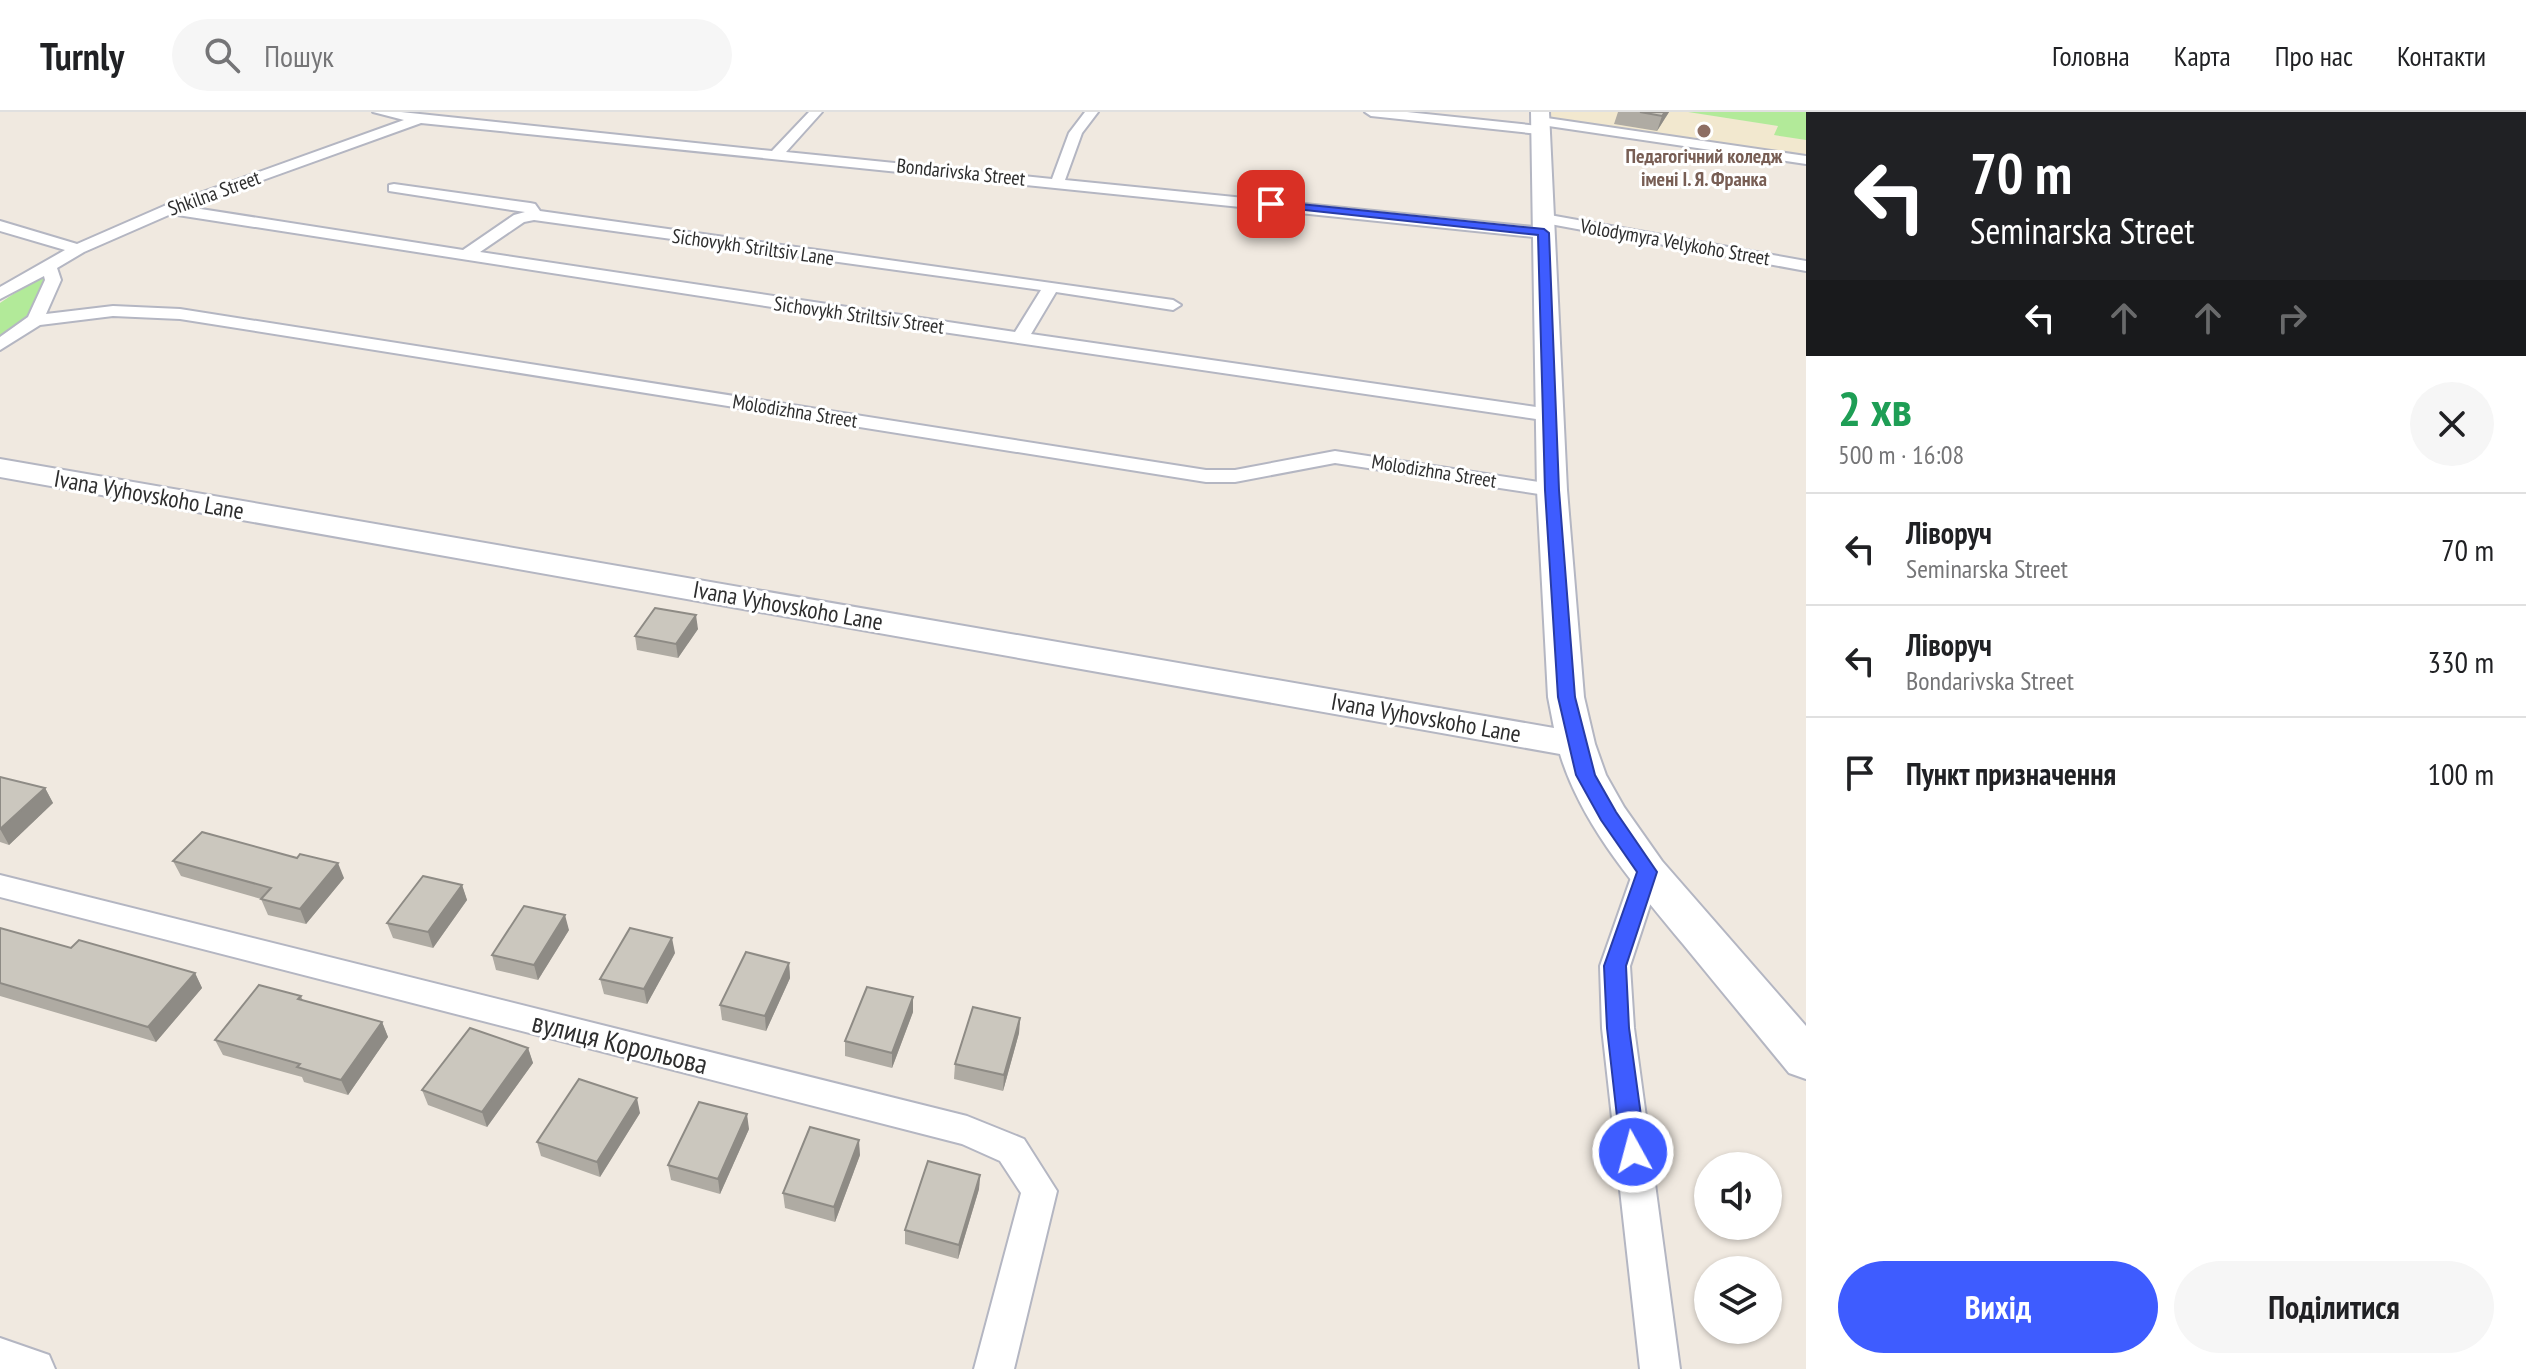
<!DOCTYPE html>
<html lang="uk">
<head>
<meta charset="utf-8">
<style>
  :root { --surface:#fff; --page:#f6f6f6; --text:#202124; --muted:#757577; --line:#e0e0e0; --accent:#3e5cff }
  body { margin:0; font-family:"PT Sans Narrow",sans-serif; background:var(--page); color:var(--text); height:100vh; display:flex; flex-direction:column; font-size:30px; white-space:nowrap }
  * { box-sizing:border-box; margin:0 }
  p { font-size:26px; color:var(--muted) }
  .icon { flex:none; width:44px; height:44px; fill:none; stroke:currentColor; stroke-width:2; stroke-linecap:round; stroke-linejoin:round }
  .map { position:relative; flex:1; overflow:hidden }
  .sheet { display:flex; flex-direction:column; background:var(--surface); width:720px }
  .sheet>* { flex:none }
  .guide { background:#202124; color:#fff; overflow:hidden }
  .tools { position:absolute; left:1694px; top:1040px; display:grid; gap:16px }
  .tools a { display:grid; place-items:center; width:88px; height:88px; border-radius:50%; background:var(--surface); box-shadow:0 2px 6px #0004; font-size:40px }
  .pin { position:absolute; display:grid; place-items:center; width:68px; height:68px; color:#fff; margin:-34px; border-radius:16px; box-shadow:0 4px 12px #0006 }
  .me { position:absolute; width:88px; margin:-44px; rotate:353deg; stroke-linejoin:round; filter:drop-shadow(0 0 6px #0008) }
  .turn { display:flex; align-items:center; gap:28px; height:168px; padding:0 32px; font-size:36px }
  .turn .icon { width:104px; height:104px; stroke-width:2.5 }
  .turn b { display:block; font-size:56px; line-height:68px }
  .lanes { display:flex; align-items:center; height:76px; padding:0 32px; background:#0003; justify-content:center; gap:40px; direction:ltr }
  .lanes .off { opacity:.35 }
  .round { display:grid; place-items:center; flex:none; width:84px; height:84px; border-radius:42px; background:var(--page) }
  .head { display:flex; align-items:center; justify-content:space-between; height:136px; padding:0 32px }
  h1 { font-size:48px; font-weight:700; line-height:60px; color:#1e9e55 }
  .primary-button { display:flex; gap:16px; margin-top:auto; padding:16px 32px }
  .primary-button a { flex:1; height:92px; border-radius:48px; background:var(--accent); color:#fff; font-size:32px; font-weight:700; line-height:92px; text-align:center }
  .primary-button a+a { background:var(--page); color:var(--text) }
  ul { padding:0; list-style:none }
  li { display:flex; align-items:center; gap:24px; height:112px; padding:0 32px; border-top:2px solid var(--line) }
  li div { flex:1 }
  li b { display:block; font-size:30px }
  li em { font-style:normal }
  header { display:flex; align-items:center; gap:48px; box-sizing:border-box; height:112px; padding:0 40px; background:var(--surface); border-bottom:2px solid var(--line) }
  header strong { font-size:38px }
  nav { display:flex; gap:44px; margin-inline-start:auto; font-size:28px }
  .search { width:560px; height:72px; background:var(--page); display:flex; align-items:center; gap:20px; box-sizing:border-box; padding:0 28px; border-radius:44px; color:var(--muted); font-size:30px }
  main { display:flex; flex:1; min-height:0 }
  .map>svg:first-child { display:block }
</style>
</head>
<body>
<header>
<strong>Turnly</strong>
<div class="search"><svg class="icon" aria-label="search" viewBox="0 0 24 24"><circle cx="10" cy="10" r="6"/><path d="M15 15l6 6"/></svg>Пошук</div>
<nav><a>Головна</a><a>Карта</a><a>Про нас</a><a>Контакти</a></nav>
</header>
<main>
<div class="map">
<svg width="1806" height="1257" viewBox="0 0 1806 1257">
  <rect width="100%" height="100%" fill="#f0e9e0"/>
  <polygon fill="#f2e8cf" points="1550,0 1688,0 1778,14 1775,23 1806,28 1806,46 1556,7 1549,4"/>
  <g fill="#b2ea99">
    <polygon points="1688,0 1806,0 1806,28 1774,23 1778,14"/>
    <polygon points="40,164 49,164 33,199 0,225 0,191"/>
  </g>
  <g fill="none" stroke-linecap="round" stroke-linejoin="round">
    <g stroke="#b4b6c2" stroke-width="4">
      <g id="street">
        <path d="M373 0H401L772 39 809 0H822L786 40 1052 67 1069 21 1085 0H1098L1082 21 1065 68 1544 116 1552 121 1544 126 421 11 188 95 463 138 514 103 525 100 389 79V73L394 72 530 91 535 92 540 99 1173 188 1181 193 1173 198 1056 180 1031 222 1550 297 1560 303 1550 309 772 195 171 102 84 140 57 156 61 168 46 202 113 194 180 197 1206 358H1235L1335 339 1552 372 1562 378 1552 384 1335 351 1235 370H1206L180 207 113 204 40 213 0 238V225L28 205 45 168 44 164 0 187V175L65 138 0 119V109L77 132 164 94 404 8ZM534 108 1041 178 1015 220 480 140 524 110Z"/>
        <polygon points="1365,0 1407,0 1539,14 1546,18 1539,22 1371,4"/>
        <polygon points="1540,5 1806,44 1806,52 1535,12 1535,6"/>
        <polygon points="1544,102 1806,149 1806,159 1539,110 1539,104"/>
        <polygon points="1647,750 1657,753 1661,760 1630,854 1634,916 1680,1257 1640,1257 1602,916 1600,854 1633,760 1637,753"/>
        <polygon points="0,763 967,1004 1024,1027 1057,1079 1014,1257 974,1257 1021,1081 1000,1049 962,1032 0,785"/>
        <polygon points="0,1226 49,1243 55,1257 0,1257"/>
      </g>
    </g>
    <g stroke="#b4b6c2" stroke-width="4">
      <path id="secondary" d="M1531 0H1549L1567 378 1584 585 1595 632 1606 663 1624 695 1662 749 1806 914V967L1789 961C1754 918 1718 875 1683 832 1636 775 1582 714 1560 642L0 365V347L1554 616 1548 585 1537 378Z"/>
    </g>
    <use href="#street" fill="#fff" fill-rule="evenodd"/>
    <use href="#secondary" fill="#fff" fill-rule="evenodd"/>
  </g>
  <g fill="#afaba3">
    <polygon points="1618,0 1669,0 1657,19 1614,12"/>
    <polygon points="698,517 678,546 637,538 635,524"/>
    <polygon points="0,665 45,676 53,691 9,733 0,730"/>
    <polygon points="173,749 344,766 306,812 268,803 261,787 181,764"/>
    <polygon points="462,773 467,788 433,836 393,826 387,811"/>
    <polygon points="0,816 71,836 195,861 202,876 156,930 0,884"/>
    <polygon points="569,818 538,868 496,858 492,843"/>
    <polygon points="675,841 647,892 604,882 600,867"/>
    <polygon points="789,851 790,866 766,919 722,908 720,893"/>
    <polygon points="301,884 303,889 382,910 388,925 348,983 304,970 302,965 223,943 215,928"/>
    <polygon points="913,885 913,900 892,956 845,944 845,929"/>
    <polygon points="1020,906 1019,921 1003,979 954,967 955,952"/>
    <polygon points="528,936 533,951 487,1015 428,993 422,978"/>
    <polygon points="640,1001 600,1065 541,1044 537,1030"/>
    <polygon points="749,1017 720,1082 671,1068 668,1053"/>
    <polygon points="860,1043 835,1110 785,1096 783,1081"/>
    <polygon points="980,1063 979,1077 958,1147 905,1132 905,1118"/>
  </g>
  <g fill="#8e8b85">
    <polygon points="1665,0 1669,0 1657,19 1662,4"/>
    <polygon points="696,503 698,517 678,546 676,532"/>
    <polygon points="45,676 53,691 9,733 0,717"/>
    <polygon points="338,751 344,766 306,812 300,797"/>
    <polygon points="462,773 467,788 433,836 428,820"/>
    <polygon points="565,803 569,818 538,868 534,853"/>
    <polygon points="672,826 675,841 647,892 644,877"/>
    <polygon points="789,851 790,866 766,919 765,904"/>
    <polygon points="195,861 202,876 156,930 148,915"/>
    <polygon points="913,885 913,900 892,956 892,941"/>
    <polygon points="1020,906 1019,921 1003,979 1004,963"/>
    <polygon points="382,910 388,925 348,983 341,968"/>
    <polygon points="528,936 533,951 487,1015 482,1000"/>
    <polygon points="637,986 640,1001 600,1065 597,1050"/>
    <polygon points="747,1002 749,1017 720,1082 718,1067"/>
    <polygon points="859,1028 860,1043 835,1110 834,1095"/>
    <polygon points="980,1063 979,1077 958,1147 959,1133"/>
  </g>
  <g fill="#cbc7be" stroke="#8e8b85" stroke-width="2">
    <polygon points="1640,0 1665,0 1662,4"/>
    <polygon points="655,496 696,503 676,532 635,524"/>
    <polygon points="0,665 45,676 0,717"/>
    <polygon points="202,720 297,746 300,742 338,751 300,797 261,787 271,776 173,749"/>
    <polygon points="423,764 462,773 428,820 387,811"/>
    <polygon points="524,794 565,803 534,853 492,843"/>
    <polygon points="0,816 71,836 79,828 195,861 148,915 0,871"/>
    <polygon points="630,816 672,826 644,877 600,867"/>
    <polygon points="746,840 789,851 765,904 720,893"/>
    <polygon points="259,873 301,884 298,887 382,910 341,968 297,955 300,952 215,928"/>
    <polygon points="867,875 913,885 892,941 845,929"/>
    <polygon points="973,895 1020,906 1004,963 955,952"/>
    <polygon points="470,916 528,936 482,1000 422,978"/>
    <polygon points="579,967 637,986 597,1050 537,1030"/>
    <polygon points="699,990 747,1002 718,1067 668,1053"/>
    <polygon points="810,1015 859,1028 834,1095 783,1081"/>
    <polygon points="928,1049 980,1063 959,1133 905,1118"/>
  </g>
  <polygon fill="#3e5cff" stroke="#283ca6" stroke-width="2" points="1271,89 1544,117 1549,121 1559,378 1575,585 1595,663 1616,700 1657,760 1626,854 1629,916 1646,1040 1642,1048 1633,1051 1625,1048 1621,1040 1607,916 1604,854 1637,760 1601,708 1576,663 1558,585 1545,378 1538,123 1267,94 1267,90"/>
  <circle fill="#8d6e63" stroke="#fff" stroke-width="3" cx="1704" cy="19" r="8"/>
  <g text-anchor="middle" stroke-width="6" stroke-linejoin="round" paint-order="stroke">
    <g font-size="20" font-weight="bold" fill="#785e54" stroke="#fff">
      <text x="1704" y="51">Педагогічний коледж<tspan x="1704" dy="23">імені І. Я. Франка</tspan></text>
    </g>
    <g font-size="20" fill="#2e2e2e" stroke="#fff">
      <text transform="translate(961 60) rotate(6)" y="7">Bondarivska Street</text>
      <text transform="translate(214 81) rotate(-20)" y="7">Shkilna Street</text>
      <text transform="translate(1675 130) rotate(10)" y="7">Volodymyra Velykoho Street</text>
      <text transform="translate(753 135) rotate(8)" y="7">Sichovykh Striltsiv Lane</text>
      <text transform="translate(859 203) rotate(8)" y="7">Sichovykh Striltsiv Street</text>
      <text transform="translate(795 299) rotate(9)" y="7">Molodizhna Street</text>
      <text transform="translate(1434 359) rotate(9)" y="7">Molodizhna Street</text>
    </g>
    <g font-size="24" fill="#2e2e2e" stroke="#fff">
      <text transform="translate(149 383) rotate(10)" y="8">Ivana Vyhovskoho Lane</text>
      <text transform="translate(788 494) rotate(10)" y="8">Ivana Vyhovskoho Lane</text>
      <text transform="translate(1426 606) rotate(10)" y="8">Ivana Vyhovskoho Lane</text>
    </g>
    <g font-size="28" fill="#2e2e2e" stroke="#fff">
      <text transform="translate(620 931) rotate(14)" y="10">вулиця Корольова</text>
    </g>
  </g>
</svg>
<div class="tools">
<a><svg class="icon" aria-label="sound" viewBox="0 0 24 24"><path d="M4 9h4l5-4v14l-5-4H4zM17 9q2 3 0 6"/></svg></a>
<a><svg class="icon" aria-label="layers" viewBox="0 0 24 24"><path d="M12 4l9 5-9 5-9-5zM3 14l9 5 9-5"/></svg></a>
</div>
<div class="pin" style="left:1271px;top:92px;background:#d93025"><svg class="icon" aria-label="arrive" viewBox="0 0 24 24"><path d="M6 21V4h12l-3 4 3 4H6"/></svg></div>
<svg class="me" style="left:1633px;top:1040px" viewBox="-20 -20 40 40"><circle r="17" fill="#3e5cff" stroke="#fff" stroke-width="3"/><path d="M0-11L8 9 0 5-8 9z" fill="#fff"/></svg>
</div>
<section class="sheet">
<div class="guide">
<div class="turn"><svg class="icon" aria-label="left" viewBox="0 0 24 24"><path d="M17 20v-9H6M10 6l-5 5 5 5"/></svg><div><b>70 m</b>Seminarska Street</div></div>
<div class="lanes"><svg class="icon" aria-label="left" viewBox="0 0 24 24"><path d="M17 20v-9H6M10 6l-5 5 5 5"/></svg><svg class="icon off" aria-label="ahead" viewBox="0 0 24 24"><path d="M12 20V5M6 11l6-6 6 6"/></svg><svg class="icon off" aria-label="ahead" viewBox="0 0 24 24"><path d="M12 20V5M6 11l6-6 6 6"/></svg><svg class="icon off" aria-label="right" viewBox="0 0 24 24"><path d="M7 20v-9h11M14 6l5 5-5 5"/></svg></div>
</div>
<div class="head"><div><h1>2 хв</h1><p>500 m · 16:08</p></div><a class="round"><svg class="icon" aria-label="close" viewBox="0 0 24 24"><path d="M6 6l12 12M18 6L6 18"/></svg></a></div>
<ul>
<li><svg class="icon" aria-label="left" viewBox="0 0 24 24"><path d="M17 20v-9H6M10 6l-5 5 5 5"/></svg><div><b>Ліворуч</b><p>Seminarska Street</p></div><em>70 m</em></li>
<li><svg class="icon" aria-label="left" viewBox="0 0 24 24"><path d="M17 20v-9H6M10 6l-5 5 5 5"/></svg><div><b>Ліворуч</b><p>Bondarivska Street</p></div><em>330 m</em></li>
<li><svg class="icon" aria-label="arrive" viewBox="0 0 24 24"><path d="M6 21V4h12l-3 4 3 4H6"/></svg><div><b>Пункт призначення</b></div><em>100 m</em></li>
</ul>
<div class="primary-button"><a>Вихід</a><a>Поділитися</a></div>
</section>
</main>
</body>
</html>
